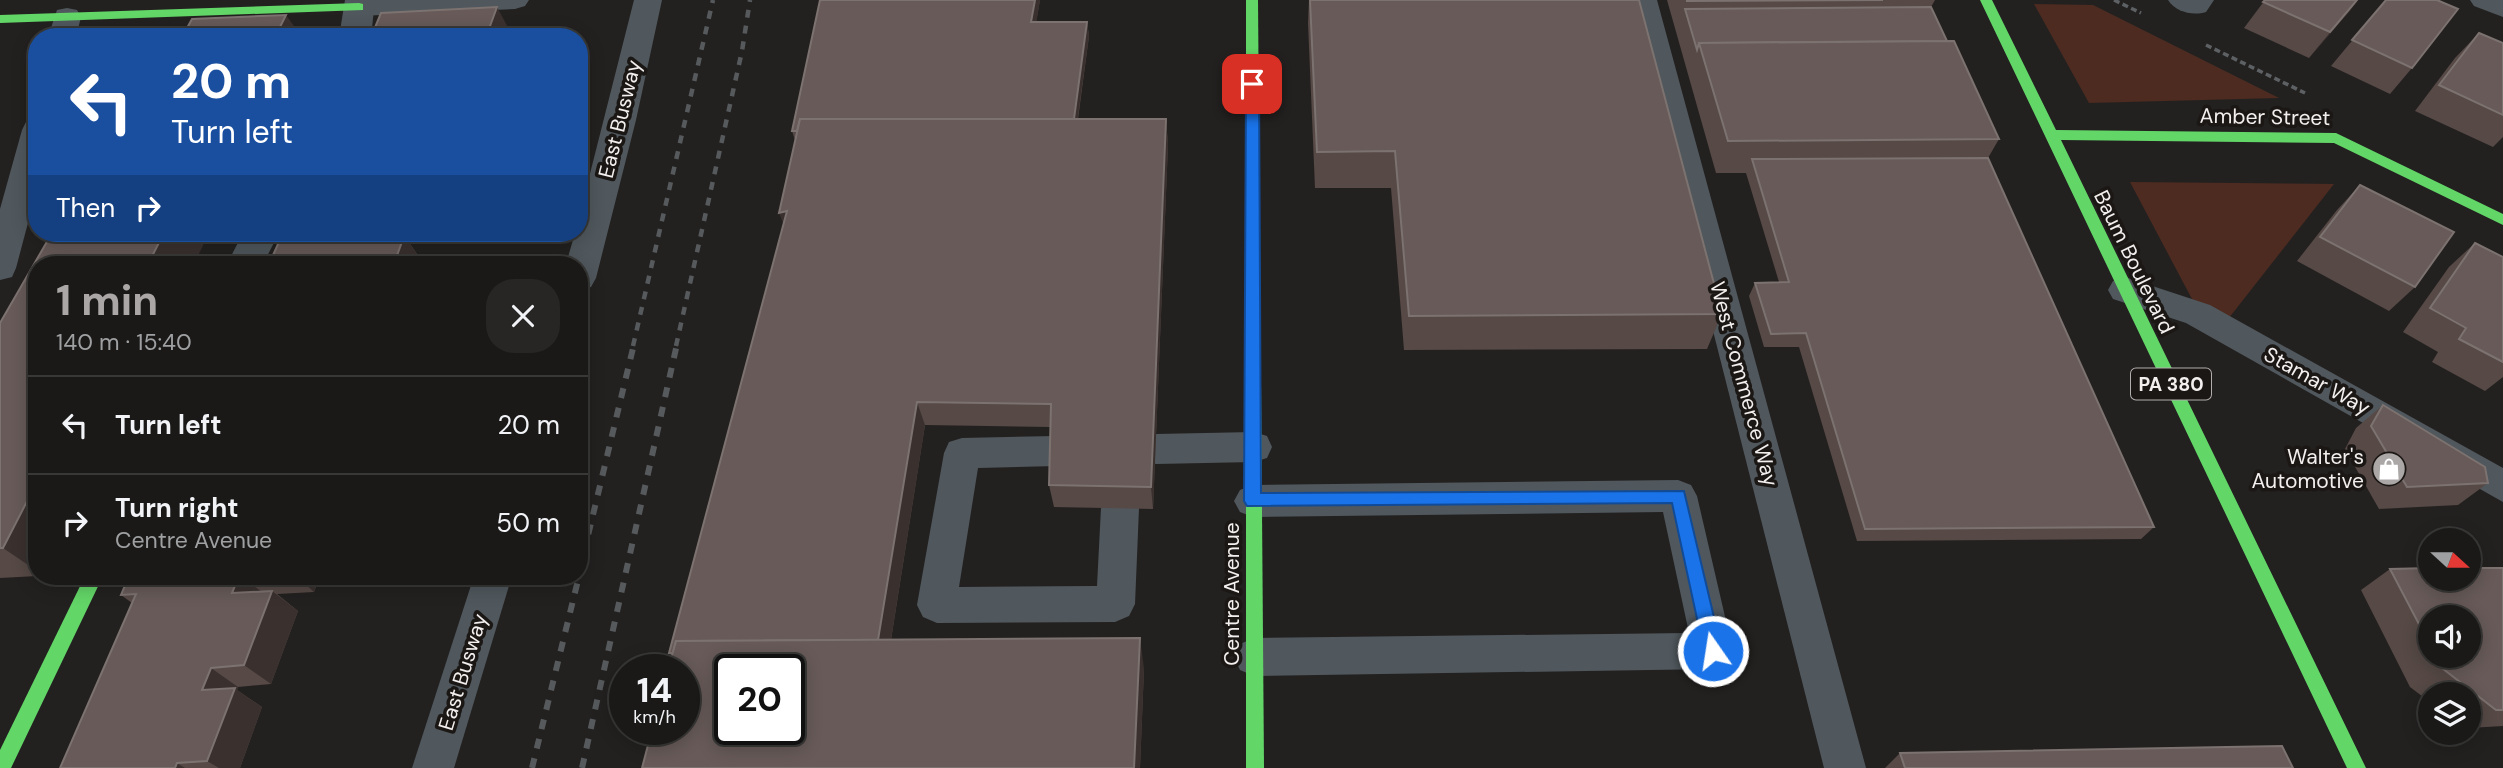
<!DOCTYPE html>
<html lang="en">
<head>
<meta charset="utf-8">
<style>
  :root { --surface:#1a1918; --page:#272625; --text:#f1f3f6; --muted:#9fa0a2; --line:#383837; --accent:#aaa7a6 }
  body { margin:0; font-family:"DM Sans",sans-serif; background:var(--page); color:var(--text); height:100vh; display:flex; flex-direction:column; font-size:26px; white-space:nowrap }
  * { box-sizing:border-box; margin:0 }
  p { font-size:23px; color:var(--muted) }
  .icon { flex:none; width:38px; height:38px; fill:none; stroke:currentColor; stroke-width:2; stroke-linecap:round; stroke-linejoin:round }
  .map { position:relative; flex:1; overflow:hidden }
  .panel { position:absolute; left:28px; top:256px; width:560px; height:329px; display:flex; flex-direction:column; background:var(--surface); border-radius:28px; box-shadow:0 4px 18px #0003,0 0 0 2px var(--line) }
  .panel>* { flex:none }
  .banner { position:absolute; left:28px; top:28px; width:560px; height:214px; border-radius:28px; box-shadow:0 4px 18px #0003,0 0 0 2px var(--line); background:#1a4fa0; color:#fff; overflow:hidden }
  .needle { width:46px; rotate:111deg }
  .tools { position:absolute; left:2418px; top:528px; display:grid; gap:14px }
  .tools a { display:grid; place-items:center; width:63px; height:63px; border-radius:50%; background:var(--surface); box-shadow:0 4px 18px #0003,0 0 0 2px var(--line); font-size:35px }
  .speed { position:absolute; left:609px; top:654px; display:flex; gap:14px; font-size:35px; font-weight:700; text-align:center }
  .speed>* { display:grid; place-content:center; width:91px; height:91px; border-radius:50%; background:var(--surface); box-shadow:0 4px 18px #0003,0 0 0 2px var(--line); line-height:1 }
  .speed small { font-size:18px; font-weight:400 }
  .speed .limit { border:4px solid #111; border-radius:10px; background:#fff; color:#111 }
  .pin { position:absolute; display:grid; place-items:center; width:60px; height:60px; color:#fff; margin:-30px; border-radius:14px; box-shadow:0 4px 10px #0006 }
  .me { position:absolute; width:77px; margin:-38px; rotate:347deg; stroke-linejoin:round; filter:drop-shadow(0 0 5px #0008) }
  .turn { display:flex; align-items:center; gap:24px; height:147px; padding:0 28px; font-size:32px }
  .turn .icon { width:91px; height:91px; stroke-width:2.5 }
  .turn b { display:block; font-size:49px; line-height:60px }
  .then { display:flex; align-items:center; height:66px; padding:0 28px; background:#0003; gap:14px; font-size:26px }
  .round { display:grid; place-items:center; flex:none; width:74px; height:74px; border-radius:28px; background:var(--page) }
  .headline { display:flex; align-items:center; justify-content:space-between; height:119px; padding:0 28px }
  h1 { font-size:42px; font-weight:700; line-height:52px; color:var(--accent) }
  ul { padding:0; list-style:none }
  li { display:flex; align-items:center; gap:21px; height:98px; padding:0 28px; border-top:2px solid var(--line) }
  li div { flex:1 }
  li b { display:block; font-size:26px }
  li em { font-style:normal }
  .map>svg:first-child { display:block }
</style>
</head>
<body>
<div class="map">
<svg width="2503" height="768" viewBox="0 0 2503 768">
  <rect width="100%" height="100%" fill="#232120"/>
  <g fill="#4d2b20">
    <polygon points="2034,4 2093,5 2279,98 2089,103"/>
    <polygon points="2130,182 2334,184 2225,323 2192,299"/>
  </g>
  <g fill="none" stroke-linecap="round" stroke-linejoin="round">
    <g stroke="#5d6164" stroke-width="3.5" stroke-dasharray="6 3.5" stroke-linecap="butt">
      <polyline points="2114,0 2141,13"/>
      <polyline points="2206,45 2305,93"/>
    </g>
    <g fill="#50585d" fill-rule="evenodd">
      <polygon points="351,0 529,0 525,6 515,9 359,16 349,13 345,7"/>
      <polygon points="634,0 662,0 636,120 596,278 591,287 579,291 579,264 566,264 575,233 579,233 579,217"/>
      <polygon points="1629,0 1657,0 1866,768 1824,768"/>
      <path d="M2168 0H2214L2206 12C2192 16 2176 12 2168 0Z"/>
      <polygon points="2470,0 2503,0 2503,17 2474,6"/>
      <polygon points="67,8 77,10 81,17 76,37 48,37 57,10"/>
      <polygon points="37,119 37,189 16,268 12,277 0,280 0,209 22,130 26,122"/>
      <polygon points="2125,277 2210,305 2503,468 2503,502 2186,323 2113,299 2108,290 2113,281"/>
      <polygon points="1254,432 1267,436 1272,447 1267,458 1254,462 1156,464 1143,460 1138,449 1143,438 1156,434"/>
      <polygon points="1056,436 1069,440 1074,451 1069,462 1056,466 978,468 959,587 1097,586 1101,508 1107,497 1120,492 1133,497 1139,508 1135,604 1129,616 1115,622 937,623 923,617 917,605 944,453 949,442 962,438"/>
      <polygon points="1678,480 1691,485 1697,496 1733,651 1727,664 1713,669 1254,676 1240,670 1234,657 1240,644 1254,638 1689,633 1663,512 1253,517 1240,512 1234,501 1240,490 1253,485"/>
      <polygon points="474,576 512,576 454,768 412,768"/>
    </g>
    <g fill="#50585d" fill-rule="evenodd">
      <polygon points="345,0 375,0 371,37 339,37"/>
      <polygon points="243,233 279,233 263,264 227,264"/>
    </g>
    <g fill="#63d668" fill-rule="evenodd">
      <polygon points="1246,0 1258,0 1264,768 1246,768"/>
      <polygon points="1980,0 1992,0 2056,130 2336,133 2503,214 2503,225 2334,143 2061,140 2366,768 2347,768"/>
      <polygon points="359,3 363,4 363,10 0,23 0,15"/>
      <polygon points="85,576 103,576 11,768 0,768 0,750"/>
    </g>
    <g stroke="#575a5c" stroke-width="4.5" stroke-dasharray="8 8" stroke-linecap="butt">
      <polyline points="633,346 713,0"/>
      <polyline points="676,346 742,51 750,0"/>
    </g>
    <g stroke="#575a5c" stroke-width="6" stroke-dasharray="10 10" stroke-linecap="butt">
      <polyline points="579,573 634,344"/>
      <polyline points="532,768 579,576"/>
      <polyline points="582,768 677,344"/>
    </g>
  </g>
  <g fill="#564946" fill-rule="evenodd">
    <polygon points="820,0 1040,0 1036,22 1087,22 1089,36 1078,119 1166,119 1168,145 1153,509 1054,507 1049,485 1050,427 925,425 891,640 1144,669 1140,768 642,768 672,656 669,653 784,224 795,140 792,131"/>
    <polygon points="1309,0 1639,0 1722,314 1707,349 1404,350 1391,188 1315,188 1308,23"/>
    <polygon points="1667,0 1935,0 1931,7 1947,41 1999,139 1988,158 2154,527 2141,539 1857,541 1799,347 1764,347 1749,296 1755,283 1779,282 1746,173 1716,173"/>
    <polygon points="2265,0 2358,0 2309,58 2244,28"/>
    <polygon points="2386,0 2412,68 2390,94 2331,66"/>
    <polygon points="2479,33 2503,43 2503,137 2493,147 2415,111 2455,58"/>
    <polygon points="2360,185 2415,287 2389,311 2297,261 2337,210"/>
    <polygon points="283,233 430,233 428,240 408,241 422,261"/>
    <polygon points="2475,243 2503,257 2503,377 2485,391 2432,362 2438,352 2403,332 2449,267"/>
    <polygon points="37,264 37,576 0,578 0,323"/>
    <polygon points="2383,405 2488,483 2458,505 2379,509 2345,449 2356,428"/>
    <path d="M2503 568V726L2469 728V695H2431V703L2410 687 2361 590 2390 569ZM2431 618 2469 656H2431Z"/>
    <polygon points="129,576 320,576 314,592 277,594 298,611 271,684 238,687 237,690 262,707 240,768 60,768 132,603 121,595"/>
    <polygon points="1900,753 2293,768 1885,768"/>
  </g>
  <g fill="#3a312f">
    <polygon points="1035,0 1040,0 1034,37 1031,22"/>
    <polygon points="2357,0 2358,0 2350,11 2309,58"/>
    <polygon points="497,7 511,33 510,37 486,37"/>
    <polygon points="286,15 302,37 275,37"/>
    <polygon points="1087,22 1089,36 1074,145 1072,131"/>
    <polygon points="142,30 148,37 137,37"/>
    <polygon points="1166,119 1168,145 1153,509 1151,487"/>
    <polygon points="787,211 789,238 779,213"/>
    <polygon points="164,233 209,233 194,264 148,264"/>
    <polygon points="381,233 399,233 403,238 404,236 422,261 421,264 394,264 379,237"/>
    <polygon points="422,233 430,233 428,240"/>
    <polygon points="917,402 925,425 886,671 876,652"/>
    <polygon points="37,482 37,571 3,548"/>
    <polygon points="239,576 241,576 266,595 232,593"/>
    <polygon points="296,576 320,576 314,592"/>
    <polygon points="272,591 298,611 271,684 244,665"/>
    <polygon points="1140,638 1144,669 1140,768 1134,768"/>
    <polygon points="211,668 238,687 237,690 262,707 240,768 219,768 207,761 202,690"/>
    <polygon points="177,763 185,768 175,768"/>
  </g>
  <g fill="#675a58" stroke="#7c726f" stroke-width="2" fill-rule="evenodd">
    <polygon points="820,0 1035,0 1031,22 1087,22 1074,119 800,119 797,131 792,131"/>
    <polygon points="1310,0 1639,0 1722,314 1409,316 1395,151 1317,152"/>
    <polygon points="1687,0 1883,0 1687,1"/>
    <polygon points="2265,0 2357,0 2330,32 2263,2"/>
    <polygon points="2386,0 2437,0 2458,9 2412,68 2352,40"/>
    <polygon points="497,7 486,37 371,37 381,13"/>
    <polygon points="1931,7 1947,41 1699,43 1697,50 1685,9"/>
    <polygon points="286,15 275,37 182,37 192,19"/>
    <polygon points="142,30 137,37 67,37 69,33"/>
    <polygon points="2479,33 2503,43 2503,115 2439,85"/>
    <polygon points="1954,41 1999,139 1728,141 1699,43"/>
    <polygon points="800,119 1166,119 1151,487 1049,485 1051,404 917,402 878,640 676,641 673,653 669,653 787,211 779,213"/>
    <polygon points="1988,158 2154,527 1865,529 1806,333 1771,334 1755,283 1789,282 1752,159"/>
    <polygon points="2360,185 2454,232 2415,287 2320,237"/>
    <polygon points="52,233 164,233 148,264 37,264 37,482 3,548 0,548 0,323"/>
    <polygon points="283,233 381,233 379,237 404,236 394,264 269,264"/>
    <polygon points="2475,243 2503,257 2503,362 2459,339 2466,328 2430,308"/>
    <polygon points="2383,405 2485,467 2488,483 2407,487 2371,426"/>
    <polygon points="2431,568 2431,579 2469,579 2469,568 2503,568 2503,710 2496,710 2442,668 2436,656 2469,656 2469,618 2431,618 2431,647 2390,569"/>
    <polygon points="129,576 239,576 232,593 272,591 244,665 211,668 202,690 235,688 207,761 177,763 175,768 60,768 136,594 121,595"/>
    <path d="M1140 638 1134 768H642L652 730H684V670H668L676 641ZM730 670H789V730H730Z"/>
    <polygon points="2282,746 2293,768 1905,768 1900,753"/>
  </g>
  <polygon fill="#1a73e8" stroke="#114b97" stroke-width="2" points="1252,79 1259,84 1261,493 1684,491 1722,651 1719,657 1713,659 1706,657 1704,651 1672,503 1247,506 1244,501 1246,84"/>
  <defs>
    <g id="shop-disc" transform="scale(1.75)"><circle r="9.5" fill="#aaa7a6" stroke="#1b1715"/><path d="M-5-2.5h2.3a2.7 3.5 0 0 1 5.4 0H5L5.5 6h-11ZM-1.5-2.5h3a1.5 2.3 0 0 0-3 0Z" fill="#fff"/></g>
  </defs>
  <g fill-rule="evenodd">
    <use href="#shop-disc" x="2389" y="469"/>
  </g>
  <g text-anchor="middle" stroke-width="7" stroke-linejoin="round" paint-order="stroke">
    <rect fill="#1b1715" stroke="#b2aead" stroke-width="2" x="2131" y="368.5" width="80" height="31" rx="5"/>
    <g font-size="19" font-weight="bold" fill="#f2efee">
      <text x="2171" y="391">PA 380</text>
    </g>
    <g font-size="21" fill="#f2efee" stroke="#1b1715">
      <text transform="translate(2265 117) rotate(1)" y="7">Amber Street</text>
      <text transform="translate(620 119) rotate(-76)" y="7">East Busway</text>
      <text transform="translate(2134 262) rotate(64)" y="7">Baum Boulevard</text>
      <text transform="translate(2317 381) rotate(29)" y="7">Stamar Way</text>
      <text transform="translate(1744 384) rotate(75)" y="7">West Commerce Way</text>
      <text transform="translate(1232 594) rotate(-90)" y="7">Centre Avenue</text>
      <text transform="translate(463 672) rotate(-73)" y="7">East Busway</text>
    </g>
    <g font-size="21" fill="#f2efee" stroke="#1b1715" text-anchor="end">
      <text x="2364" y="464">Walter's<tspan x="2364" dy="24">Automotive</tspan></text>
    </g>
  </g>
</svg>
<div class="tools">
<a><svg class="needle" viewBox="-14 -14 28 28"><path d="M0-13l5 13h-10z" fill="#e53935"/><path d="M0 13l5-13h-10z" fill="#9fa0a2"/></svg></a>
<a><svg class="icon" aria-label="sound" viewBox="0 0 24 24"><path d="M4 9h4l5-4v14l-5-4H4zM17 9q2 3 0 6"/></svg></a>
<a><svg class="icon" aria-label="layers" viewBox="0 0 24 24"><path d="M12 4l9 5-9 5-9-5zM3 14l9 5 9-5"/></svg></a>
</div>
<div class="speed"><div>14<small>km/h</small></div><div class="limit">20</div></div>
<div class="pin" style="left:1252px;top:84px;background:#d93025"><svg class="icon" aria-label="arrive" viewBox="0 0 24 24"><path d="M6 21V4h12l-3 4 3 4H6"/></svg></div>
<svg class="me" style="left:1713px;top:651px" viewBox="-20 -20 40 40"><circle r="17" fill="#1a73e8" stroke="#fff" stroke-width="3"/><path d="M0-11L8 9 0 5-8 9z" fill="#fff"/></svg>
<div class="banner">
<div class="turn"><svg class="icon" aria-label="left" viewBox="0 0 24 24"><path d="M17 20v-9H6M10 6l-5 5 5 5"/></svg><div><b>20 m</b>Turn left</div></div>
<div class="then">Then<svg class="icon" aria-label="right" viewBox="0 0 24 24"><path d="M7 20v-9h11M14 6l5 5-5 5"/></svg></div>
</div>
<section class="panel">
<div class="headline"><div><h1>1 min</h1><p>140 m · 15:40</p></div><a class="round"><svg class="icon" aria-label="close" viewBox="0 0 24 24"><path d="M6 6l12 12M18 6L6 18"/></svg></a></div>
<ul>
<li><svg class="icon" aria-label="left" viewBox="0 0 24 24"><path d="M17 20v-9H6M10 6l-5 5 5 5"/></svg><div><b>Turn left</b></div><em>20 m</em></li>
<li><svg class="icon" aria-label="right" viewBox="0 0 24 24"><path d="M7 20v-9h11M14 6l5 5-5 5"/></svg><div><b>Turn right</b><p>Centre Avenue</p></div><em>50 m</em></li>
</ul>
</section>
</div>
</body>
</html>
